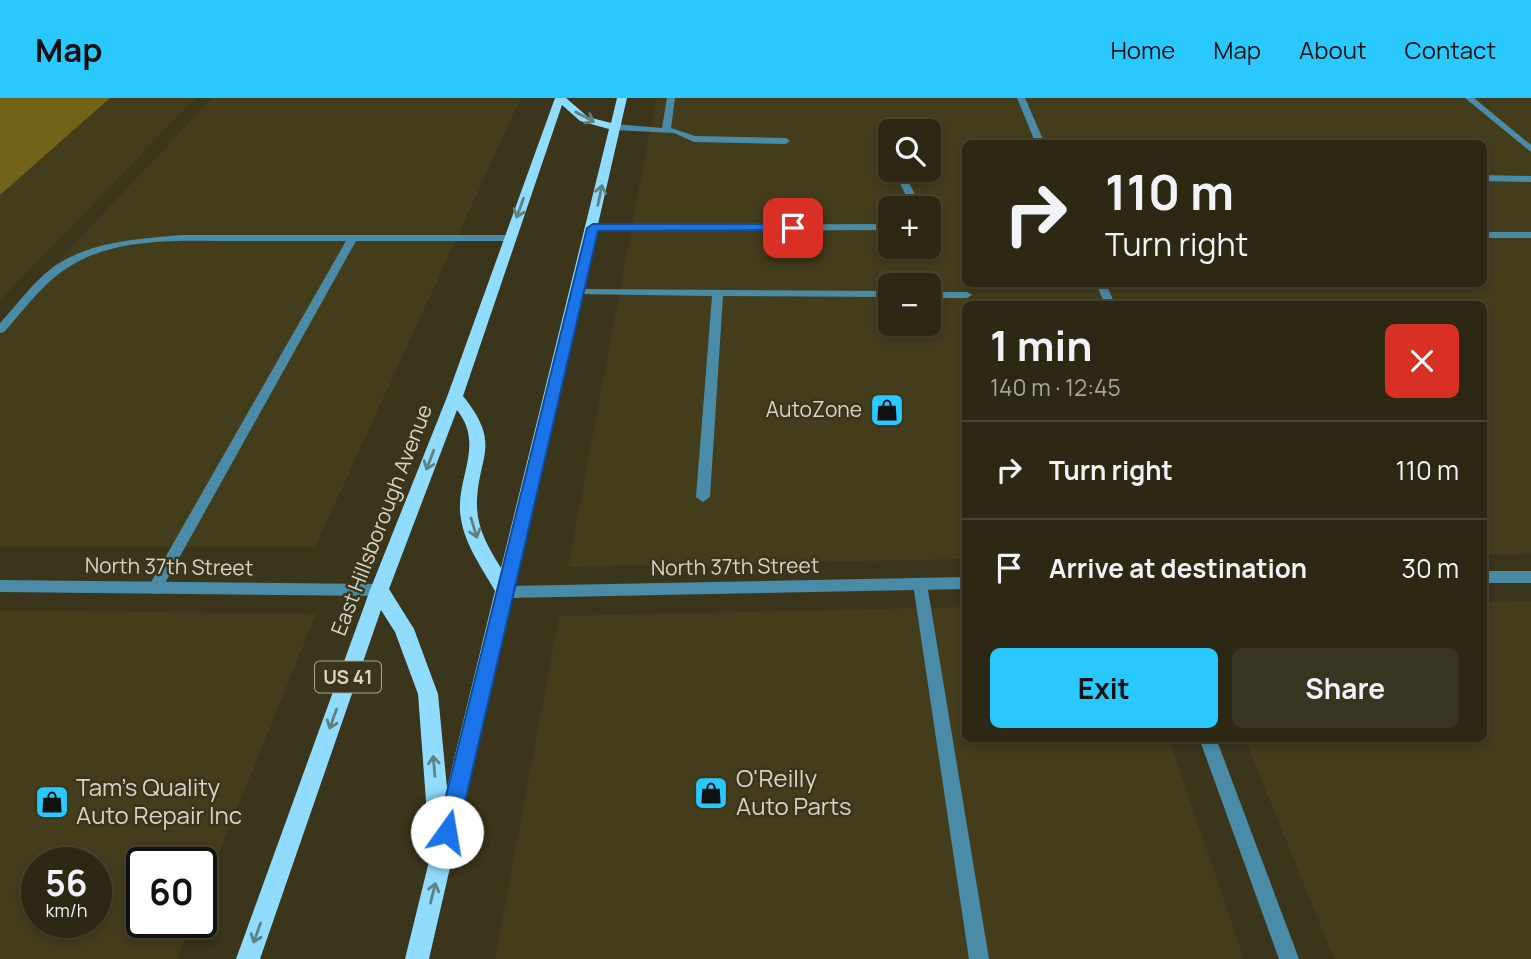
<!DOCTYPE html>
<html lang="en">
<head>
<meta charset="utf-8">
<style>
  :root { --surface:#2c2814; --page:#383422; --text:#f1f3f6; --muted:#a6a6a0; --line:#484434; --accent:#29c8ff }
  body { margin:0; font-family:Manrope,sans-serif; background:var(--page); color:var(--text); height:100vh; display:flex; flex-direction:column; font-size:26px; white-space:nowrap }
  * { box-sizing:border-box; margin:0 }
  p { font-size:23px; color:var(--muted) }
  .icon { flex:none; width:38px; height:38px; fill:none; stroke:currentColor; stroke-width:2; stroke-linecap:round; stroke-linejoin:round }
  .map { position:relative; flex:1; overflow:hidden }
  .panel { position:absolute; left:962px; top:203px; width:525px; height:441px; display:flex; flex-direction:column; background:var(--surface); border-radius:10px; box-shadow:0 4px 10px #0003,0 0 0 2px var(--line) }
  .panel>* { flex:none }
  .guide { position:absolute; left:962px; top:42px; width:525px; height:147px; border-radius:10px; box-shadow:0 4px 10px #0003,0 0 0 2px var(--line); background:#2c2814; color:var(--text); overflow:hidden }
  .fabs { position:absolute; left:878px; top:21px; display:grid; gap:14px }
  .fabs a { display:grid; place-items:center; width:63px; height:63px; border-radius:10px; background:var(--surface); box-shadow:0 4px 10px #0003,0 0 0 2px var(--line); font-size:35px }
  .speed { position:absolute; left:21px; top:749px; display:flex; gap:14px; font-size:35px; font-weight:700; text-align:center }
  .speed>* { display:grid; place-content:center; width:91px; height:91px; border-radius:50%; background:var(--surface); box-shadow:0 4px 10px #0003,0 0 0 2px var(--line); line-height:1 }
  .speed small { font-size:18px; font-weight:400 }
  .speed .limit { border:4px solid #111; border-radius:10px; background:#fff; color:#111 }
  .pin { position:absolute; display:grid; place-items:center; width:60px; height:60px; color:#fff; margin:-30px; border-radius:14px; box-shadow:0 4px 10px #0006 }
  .me { position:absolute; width:77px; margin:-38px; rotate:13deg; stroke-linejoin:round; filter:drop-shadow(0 0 5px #0008) }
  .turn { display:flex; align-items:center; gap:24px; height:147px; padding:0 28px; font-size:32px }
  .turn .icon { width:91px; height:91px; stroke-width:2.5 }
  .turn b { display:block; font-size:49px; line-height:60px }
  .round { display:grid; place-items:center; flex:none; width:74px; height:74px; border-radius:10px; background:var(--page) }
  .overview { display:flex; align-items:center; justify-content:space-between; height:119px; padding:0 28px }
  h1 { font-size:42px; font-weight:700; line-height:52px }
  .action { display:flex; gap:14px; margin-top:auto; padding:14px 28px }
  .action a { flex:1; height:80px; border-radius:10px; background:var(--accent); color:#111; font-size:28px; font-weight:700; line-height:80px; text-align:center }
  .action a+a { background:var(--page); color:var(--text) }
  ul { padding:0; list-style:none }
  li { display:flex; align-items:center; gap:21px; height:98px; padding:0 28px; border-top:2px solid var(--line) }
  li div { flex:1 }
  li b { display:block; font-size:26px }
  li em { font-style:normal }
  header { display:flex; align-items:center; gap:42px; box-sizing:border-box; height:98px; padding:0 35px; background:var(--accent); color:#111 }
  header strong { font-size:33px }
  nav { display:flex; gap:38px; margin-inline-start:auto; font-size:24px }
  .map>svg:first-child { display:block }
</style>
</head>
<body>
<header>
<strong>Map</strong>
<nav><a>Home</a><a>Map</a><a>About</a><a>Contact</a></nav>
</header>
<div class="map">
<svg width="1531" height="861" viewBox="0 0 1531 861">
  <rect width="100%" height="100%" fill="#3a351b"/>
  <g fill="#443d1c" fill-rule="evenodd">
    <polygon points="110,0 196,0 0,202 0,97"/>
    <polygon points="212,0 521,0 315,449 0,449 0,225"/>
    <path d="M656 0H1531V456L1484 457V206H966V461L568 469ZM891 33H929V72H891ZM966 46H1484V186H966ZM891 110H929V149H891ZM891 187H929V226H891Z"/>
    <polygon points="1531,503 1531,861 1334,861 1245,641 1484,640 1484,504"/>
    <polygon points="966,509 966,640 1169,641 1244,861 495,861 559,518"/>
    <path d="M0 512 316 516 201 800V765H142V824H191L177 861H0ZM37 765H96V824H37Z"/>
  </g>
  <polygon fill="#726319" points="0,0 110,0 0,97"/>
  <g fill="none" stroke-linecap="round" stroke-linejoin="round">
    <g fill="#4a8ca8" fill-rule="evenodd">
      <polygon points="667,0 675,0 671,30 695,38 786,40 790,43 786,46 694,44 674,35 614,32 610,29 614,26 662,30"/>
      <polygon points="1017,0 1025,0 1045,46 1036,46"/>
      <polygon points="1465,0 1474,0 1531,47 1531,54"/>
      <polygon points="1484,77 1531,78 1531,84 1484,83"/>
      <polygon points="901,81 907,81 922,110 912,110 899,83"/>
      <polygon points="891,126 891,132 593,133 588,130 593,127"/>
      <rect x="1484" y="134" width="47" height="6"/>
      <path d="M182 137H510L515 140 510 143H356L160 494 155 496 150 494 148 490 150 486 346 143C311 143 275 143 239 143 186 143 120 138 72 167 44 183 25 211 4 234L0 235V225C17 207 32 185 52 170 89 143 138 141 182 137Z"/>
      <polygon points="1096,186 1106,186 1115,206 1105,206"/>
      <polygon points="578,191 891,193 891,199 723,198 710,399 703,404 696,399 712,198 574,196 573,194"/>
      <polygon points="929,194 967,194 972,197 967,200 929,200"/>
      <polygon points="920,480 925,482 927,486 989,861 969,861 913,486 915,482"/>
    </g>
    <g fill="#4a8ca8" fill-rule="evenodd">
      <rect x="1484" y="473" width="47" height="12"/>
      <polygon points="966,479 966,491 505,500 500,498 498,494 500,490 505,488"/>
      <polygon points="0,482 379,486 384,488 386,492 384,496 379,498 0,494"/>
      <polygon points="1199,640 1216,640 1299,861 1279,861"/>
    </g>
    <path fill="#8fdcff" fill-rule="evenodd" d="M555 0H566L588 19 611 25 617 0H627L429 861H405L432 751 429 743 418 596 395 534 381 512 260 861H236L370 492 447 299ZM562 7 580 23 609 31 501 470C490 452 478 433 477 410 476 358 504 349 463 298ZM457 312C484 346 458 377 460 413 462 443 481 468 495 493L447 690 438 596 414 531 389 491Z"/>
  </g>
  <defs><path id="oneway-shaft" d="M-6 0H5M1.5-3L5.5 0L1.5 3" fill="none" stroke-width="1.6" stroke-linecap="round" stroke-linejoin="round" transform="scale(1.75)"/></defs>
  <g stroke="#608082">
    <use href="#oneway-shaft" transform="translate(585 19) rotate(28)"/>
    <use href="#oneway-shaft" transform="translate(600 97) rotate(-78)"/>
    <use href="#oneway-shaft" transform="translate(520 110) rotate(110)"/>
    <use href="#oneway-shaft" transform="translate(430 362) rotate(111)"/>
    <use href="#oneway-shaft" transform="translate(474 430) rotate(73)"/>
    <use href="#oneway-shaft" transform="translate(333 621) rotate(110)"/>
    <use href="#oneway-shaft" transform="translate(434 668) rotate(-95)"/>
    <use href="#oneway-shaft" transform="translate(433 795) rotate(-76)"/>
    <use href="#oneway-shaft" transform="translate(257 835) rotate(110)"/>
  </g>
  <polygon fill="#1a73e8" stroke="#114b97" stroke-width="2" points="793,126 799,130 797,132 598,133 458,734 455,742 447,745 440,742 437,734 587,130 593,126"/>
  <defs>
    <g id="shop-square" transform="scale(1.75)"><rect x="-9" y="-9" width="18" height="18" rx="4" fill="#29c8ff" stroke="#3a351b"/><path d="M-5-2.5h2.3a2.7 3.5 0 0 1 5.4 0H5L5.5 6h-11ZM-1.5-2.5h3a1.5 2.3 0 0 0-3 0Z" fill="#111"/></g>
  </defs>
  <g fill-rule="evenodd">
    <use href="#shop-square" x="887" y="312"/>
    <use href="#shop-square" x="711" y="695"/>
    <use href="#shop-square" x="52" y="704"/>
  </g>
  <g text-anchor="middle" stroke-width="5" stroke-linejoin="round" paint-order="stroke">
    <rect fill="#3a351b" stroke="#a8a492" stroke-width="2" x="315" y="563.5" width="66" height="31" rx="5"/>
    <g font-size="19" font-weight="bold" fill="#d7d4c5">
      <text x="348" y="586">US 41</text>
    </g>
    <g font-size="21" fill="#d7d4c5" stroke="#3a351b" text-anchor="end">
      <text x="862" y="319">AutoZone</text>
    </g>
    <g font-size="21" fill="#d7d4c5" stroke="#3a351b">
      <text transform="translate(382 422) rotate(-69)" y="7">East Hillsborough Avenue</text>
      <text transform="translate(169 469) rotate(1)" y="7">North 37th Street</text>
      <text transform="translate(735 469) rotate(-1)" y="7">North 37th Street</text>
    </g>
    <g font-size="24" fill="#d7d4c5" stroke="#3a351b" text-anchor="start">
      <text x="736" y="689">O'Reilly<tspan x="736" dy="28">Auto Parts</tspan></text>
      <text x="76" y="698">Tam's Quality<tspan x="76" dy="28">Auto Repair Inc</tspan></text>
    </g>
  </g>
</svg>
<div class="fabs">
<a><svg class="icon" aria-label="search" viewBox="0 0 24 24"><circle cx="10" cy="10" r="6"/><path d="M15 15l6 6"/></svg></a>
<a>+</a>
<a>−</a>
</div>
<div class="speed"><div>56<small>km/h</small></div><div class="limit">60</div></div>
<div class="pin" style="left:793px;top:130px;background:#d93025"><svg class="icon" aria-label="arrive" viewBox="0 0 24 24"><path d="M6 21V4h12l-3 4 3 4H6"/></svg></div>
<svg class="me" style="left:447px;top:734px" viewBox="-20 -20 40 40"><circle r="19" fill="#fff"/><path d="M0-13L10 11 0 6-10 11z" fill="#1a73e8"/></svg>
<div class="guide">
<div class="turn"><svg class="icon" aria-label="right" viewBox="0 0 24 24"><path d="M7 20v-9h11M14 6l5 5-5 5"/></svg><div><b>110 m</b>Turn right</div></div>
</div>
<section class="panel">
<div class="overview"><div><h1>1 min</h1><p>140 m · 12:45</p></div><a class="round" style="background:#d93025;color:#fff"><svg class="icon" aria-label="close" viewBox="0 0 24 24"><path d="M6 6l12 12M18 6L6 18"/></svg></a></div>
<ul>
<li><svg class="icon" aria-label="right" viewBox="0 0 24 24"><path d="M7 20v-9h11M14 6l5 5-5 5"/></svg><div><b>Turn right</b></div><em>110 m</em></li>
<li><svg class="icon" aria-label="arrive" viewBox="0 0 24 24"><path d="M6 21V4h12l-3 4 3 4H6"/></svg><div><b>Arrive at destination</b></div><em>30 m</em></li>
</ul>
<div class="action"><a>Exit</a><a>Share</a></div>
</section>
</div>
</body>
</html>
